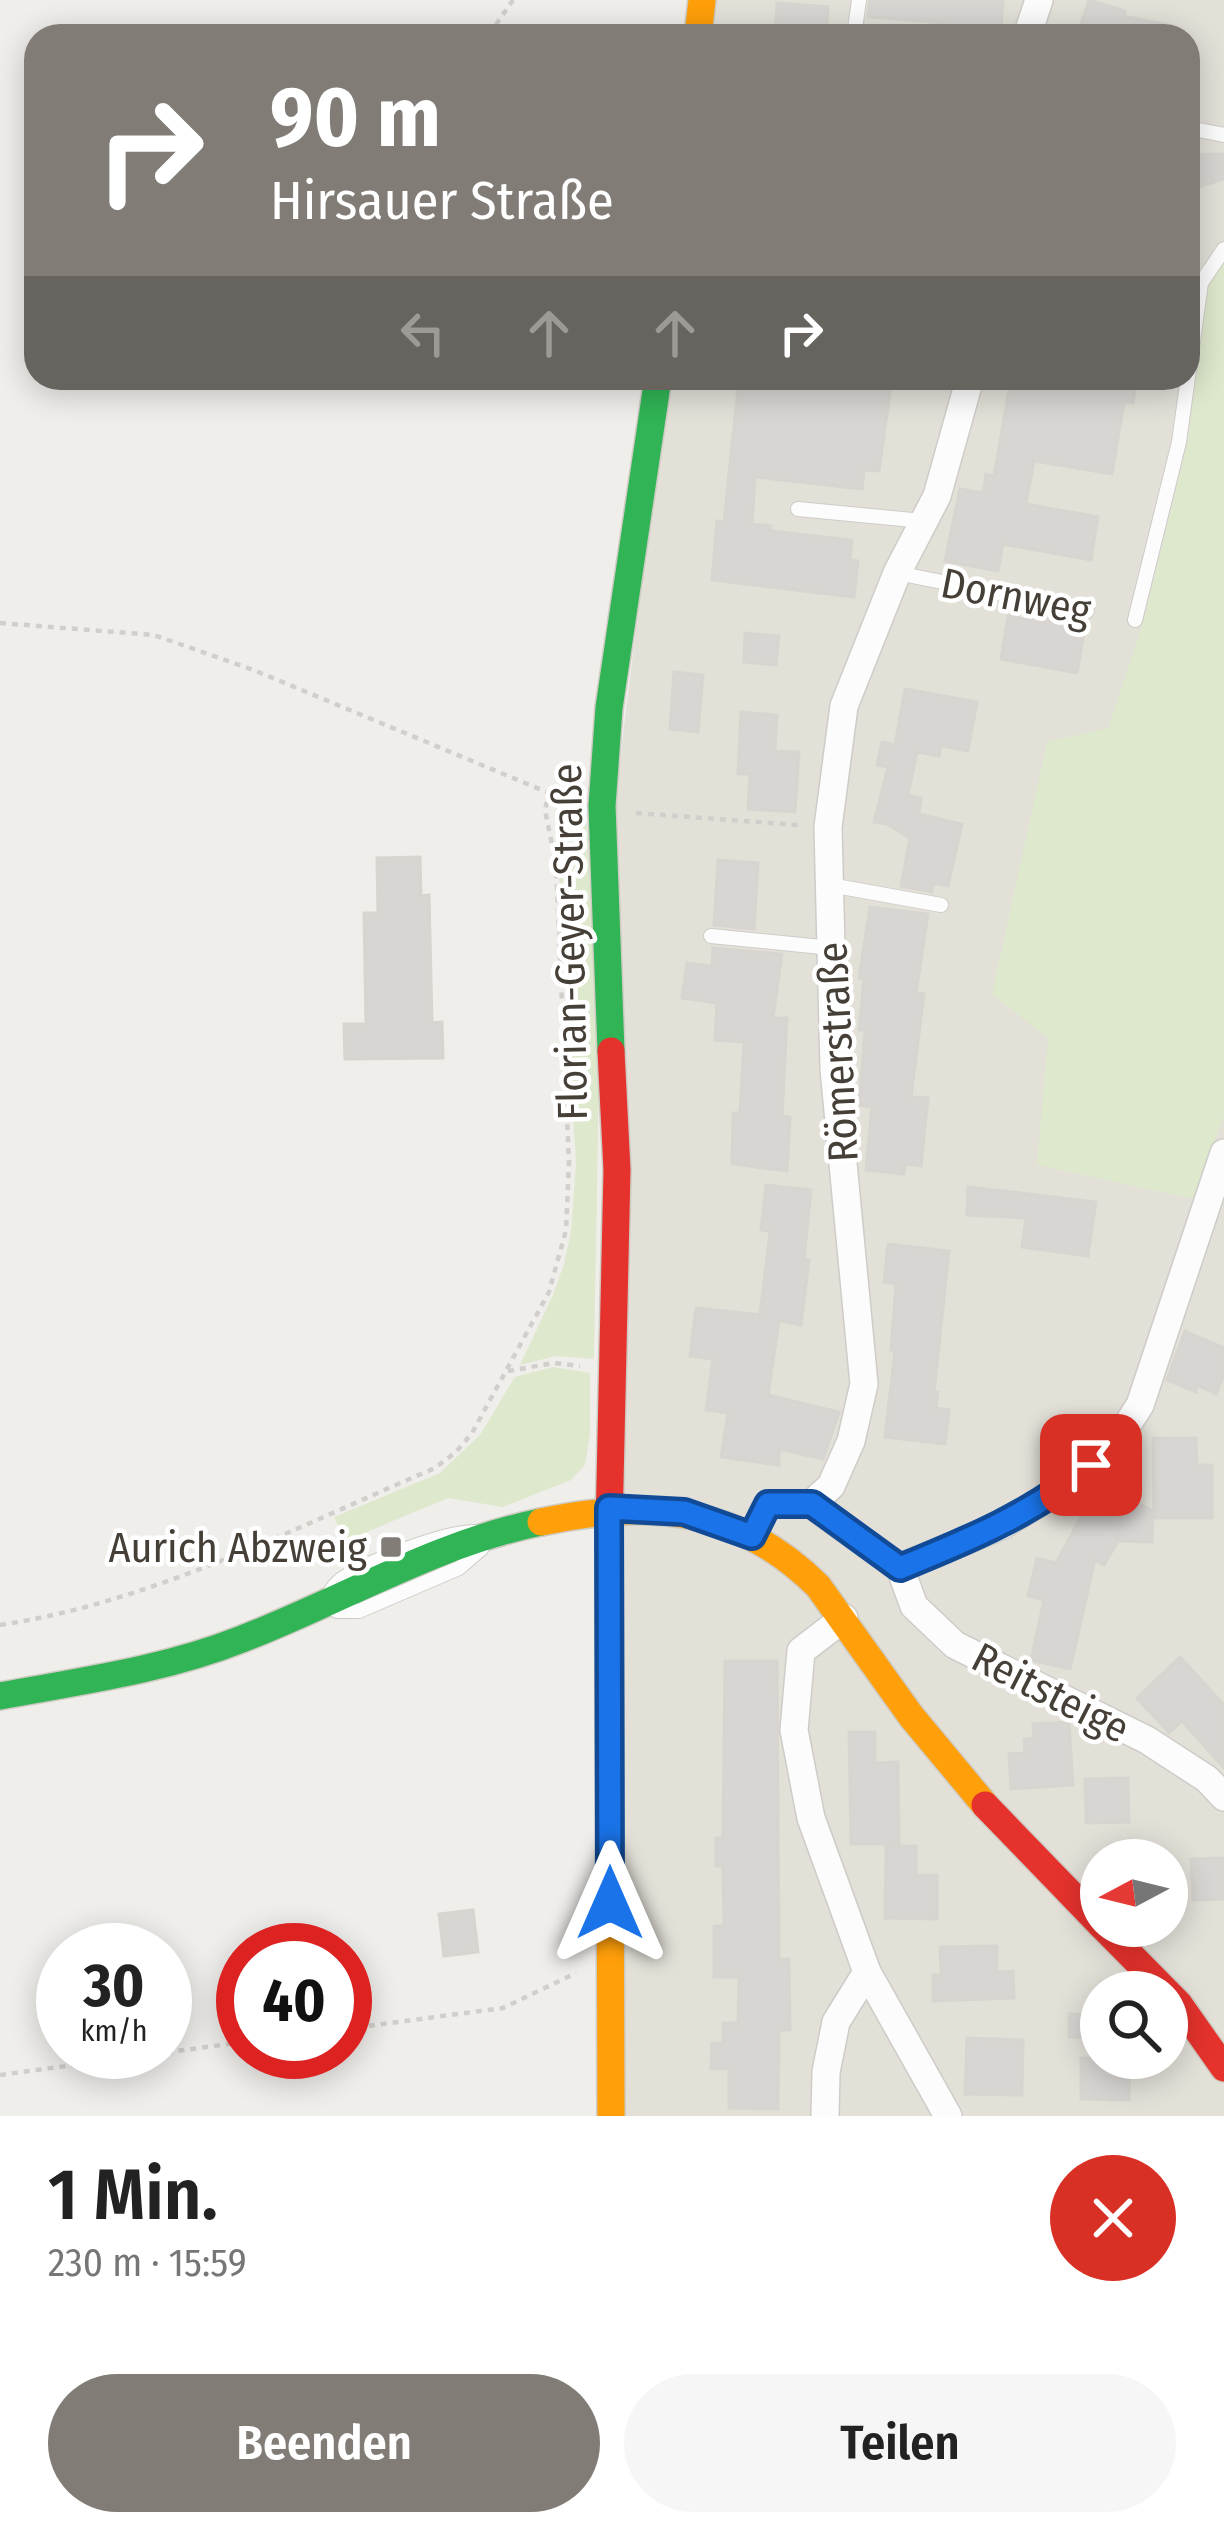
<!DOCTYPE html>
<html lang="de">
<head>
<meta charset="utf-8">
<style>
  :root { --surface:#fff; --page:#f6f6f6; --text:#222; --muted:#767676; --accent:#817c76 }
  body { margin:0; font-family:"Fira Sans Condensed",sans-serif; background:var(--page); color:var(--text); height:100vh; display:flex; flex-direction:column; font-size:45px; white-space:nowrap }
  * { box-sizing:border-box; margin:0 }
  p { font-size:39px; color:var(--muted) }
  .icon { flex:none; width:66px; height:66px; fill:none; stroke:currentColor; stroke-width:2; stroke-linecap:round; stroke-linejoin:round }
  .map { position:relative; height:2116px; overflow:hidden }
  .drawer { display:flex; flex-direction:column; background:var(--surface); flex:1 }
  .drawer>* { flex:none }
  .top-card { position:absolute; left:24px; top:24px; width:1176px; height:366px; border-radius:36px; box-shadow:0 6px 30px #0003; background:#817c76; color:#fff; overflow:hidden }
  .needle { width:78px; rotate:263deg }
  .tools { position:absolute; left:1080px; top:1839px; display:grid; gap:24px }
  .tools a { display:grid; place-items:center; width:108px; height:108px; border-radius:50%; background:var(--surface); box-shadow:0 6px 30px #0003; font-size:60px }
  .speed { position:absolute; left:36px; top:1923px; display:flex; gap:24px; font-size:60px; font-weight:700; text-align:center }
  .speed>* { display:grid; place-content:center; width:156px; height:156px; border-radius:50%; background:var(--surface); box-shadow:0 6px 30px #0003; line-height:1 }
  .speed small { font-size:30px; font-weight:400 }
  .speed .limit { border:18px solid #d22; background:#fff; color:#111 }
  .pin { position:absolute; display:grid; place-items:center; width:102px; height:102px; color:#fff; margin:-51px; border-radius:24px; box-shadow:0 6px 18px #0006 }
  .me { position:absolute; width:132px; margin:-66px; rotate:0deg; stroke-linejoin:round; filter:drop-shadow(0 0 9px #0008) }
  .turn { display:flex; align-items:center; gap:42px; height:252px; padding:0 48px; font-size:54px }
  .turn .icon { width:156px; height:156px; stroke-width:2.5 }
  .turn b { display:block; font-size:84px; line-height:102px }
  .lanes { display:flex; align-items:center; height:114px; padding:0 48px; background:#0003; justify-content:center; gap:60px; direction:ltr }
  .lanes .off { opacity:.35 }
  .round { display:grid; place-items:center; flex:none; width:126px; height:126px; border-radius:63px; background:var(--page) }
  .overview { display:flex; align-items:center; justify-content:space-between; height:204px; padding:0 48px }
  h1 { font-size:72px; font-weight:600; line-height:90px }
  .cta { display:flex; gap:24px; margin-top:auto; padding:24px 48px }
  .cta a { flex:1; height:138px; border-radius:72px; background:var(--accent); color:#fff; font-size:48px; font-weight:600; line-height:138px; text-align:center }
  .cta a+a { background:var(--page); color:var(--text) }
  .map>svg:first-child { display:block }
</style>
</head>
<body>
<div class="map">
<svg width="1224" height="2116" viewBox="0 0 1224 2116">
  <rect width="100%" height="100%" fill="#f0eeeb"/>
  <path fill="#e3e0d8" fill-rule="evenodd" d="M712 0H1224V2116H620L614 808 667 378H1188V36H708ZM1101 1860H1167V1926H1101ZM1101 1992H1167V2058H1101Z"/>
  <g fill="#dee8cc">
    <polygon points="1224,256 1224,1115 1194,1199 1037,1165 1048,1038 992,994 1047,742 1108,728 1143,623 1188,441 1206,284"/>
    <polygon points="562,809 578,810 587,822 599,1079 594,1359 556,1356 520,1365 553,1295 564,1264 571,1232 576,1164 556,821"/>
    <polygon points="553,1367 590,1373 590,1434 585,1465 571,1480 503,1507 448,1498 345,1541 334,1517 440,1473 480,1435 515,1377"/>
  </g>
  <g fill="#d8d5d2" stroke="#d8d5d0" stroke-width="3">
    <polygon points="870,0 1003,0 1001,32 980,30 980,36 955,36 956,28 945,27 945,23 868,17"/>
    <polygon points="1089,0 1125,11 1124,16 1173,26 1172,36 1077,36"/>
    <polygon points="777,3 828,7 826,36 775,36"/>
    <polygon points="1224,154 1224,179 1188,190 1188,155"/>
    <polygon points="739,378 892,378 879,471 864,470 862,489 755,477 752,524 771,526 771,531 852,540 850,560 858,561 854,597 712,580 717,521 724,522"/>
    <polygon points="1011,378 1137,378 1133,403 1124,402 1112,474 1034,461 1026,504 1098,517 1091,560 1003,544 998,571 945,561 960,489 983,493 986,474 994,476"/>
    <polygon points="1036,612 1086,622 1077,673 1001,659 1008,616 1034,621"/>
    <polygon points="745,633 779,636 776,665 744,662"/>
    <polygon points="674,672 703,675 698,732 670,729"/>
    <polygon points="905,689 977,702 968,751 941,746 939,756 917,752 908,795 921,798 919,814 962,824 948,886 933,883 932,892 901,886 910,838 887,824 874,822 888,767 877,765 882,742 895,745"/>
    <polygon points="741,712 777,715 775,751 799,752 795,812 748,809 750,774 738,774"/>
    <polygon points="420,857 421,896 429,895 432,1023 442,1022 443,1058 345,1059 344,1024 366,1024 364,913 378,913 377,858"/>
    <polygon points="718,860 758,863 754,929 714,925"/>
    <polygon points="870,907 928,914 916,993 924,994 911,1097 928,1098 921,1166 905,1164 904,1174 866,1170 872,1107 859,1105 865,1030 859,1030 864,979 859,978"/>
    <polygon points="713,948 782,954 773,1018 787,1018 782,1116 790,1117 787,1171 732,1164 733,1113 740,1113 744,1042 715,1040 717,1003 682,998 687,963 712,966"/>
    <polygon points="766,1185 811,1190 804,1259 809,1260 801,1325 779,1321 768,1395 839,1412 823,1459 779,1449 779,1465 721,1457 728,1413 706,1410 713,1359 690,1356 696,1308 760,1315 770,1231 761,1230"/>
    <polygon points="968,1187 1096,1202 1088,1256 1022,1247 1026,1218 967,1215"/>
    <polygon points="888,1244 949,1251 934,1392 938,1392 936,1408 949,1410 945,1444 885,1437 895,1350 891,1350 896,1284 884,1282"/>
    <polygon points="1185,1331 1224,1348 1224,1375 1216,1394 1196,1385 1196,1392 1167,1380"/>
    <polygon points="1153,1438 1196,1438 1197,1465 1212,1465 1212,1518 1154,1518"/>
    <polygon points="1100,1482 1153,1511 1152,1542 1118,1541 1104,1565 1095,1560 1070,1669 1031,1660 1044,1600 1028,1596 1037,1558 1056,1563"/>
    <polygon points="1180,1657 1224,1705 1224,1768 1182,1721 1169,1733 1137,1698"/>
    <polygon points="725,1661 777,1661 779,1959 789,1959 790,2030 779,2030 778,2109 729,2108 729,2069 711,2069 712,2043 723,2043 723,2023 738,2023 739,1977 714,1977 714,1926 724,1926 723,1866 716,1866 716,1838 723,1838"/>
    <polygon points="1069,1722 1073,1785 1011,1789 1009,1754 1025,1753 1024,1739 1034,1738 1033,1724"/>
    <polygon points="849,1732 875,1732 875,1763 898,1762 899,1844 851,1844"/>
    <polygon points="1128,1778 1129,1822 1086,1823 1085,1779"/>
    <polygon points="886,1846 916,1846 916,1875 937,1875 937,1919 885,1918"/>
    <polygon points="1224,1858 1224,1899 1193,1900 1191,1859"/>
    <polygon points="473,1910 478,1952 444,1956 439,1914"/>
    <polygon points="997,1946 997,1972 1013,1971 1014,1998 933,2001 933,1975 941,1975 940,1947"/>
    <polygon points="1069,2014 1101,2015 1101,2038 1069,2037"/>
    <polygon points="967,2038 1023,2040 1022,2095 965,2094"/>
    <polygon points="1081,2058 1130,2058 1129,2100 1081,2099"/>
  </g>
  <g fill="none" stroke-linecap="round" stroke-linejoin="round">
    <g stroke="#ceccc8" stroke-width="16">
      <g id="lane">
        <polyline points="854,36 859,0"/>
        <polyline points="1188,128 1224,135"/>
        <polyline points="798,509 923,521"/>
        <polyline points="897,573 1087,611"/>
        <polyline points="1135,620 1179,442 1201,283 1224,249"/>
        <polyline points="830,885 941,905"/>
        <polyline points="711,936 832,948"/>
        <path d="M474 1532 489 1535 481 1549 459 1568 359 1611H337L325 1605C328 1596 331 1588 339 1581 362 1563 445 1532 474 1532Z"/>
      </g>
    </g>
    <g stroke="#ceccc8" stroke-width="30">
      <g id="street">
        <polyline points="1027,36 1039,0"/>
        <polyline points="811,1504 900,1568"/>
        <polyline points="752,1536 768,1504 811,1504 831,1486 851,1441 864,1384 834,1069 828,827 844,706 897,573 937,496 970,378"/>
        <polyline points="900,1568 1003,1525 1069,1484 1114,1445 1140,1405 1224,1153"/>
        <polyline points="900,1568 914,1606 955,1645 1147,1740 1207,1779 1224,1797"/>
        <polyline points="844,1618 801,1651 794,1730 811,1818 867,1972 948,2116"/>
        <polyline points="825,2116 826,2072 836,2022 867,1972"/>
      </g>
    </g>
    <g stroke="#cecbc2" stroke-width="30">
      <g id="fast">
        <polyline points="611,1051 602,806 609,708 658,378"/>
        <path d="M0 1696C81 1681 164 1670 242 1639 341 1601 436 1543 541 1522"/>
      </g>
    </g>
    <g stroke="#cecbc2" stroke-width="30">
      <g id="slow">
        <polyline points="698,36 702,0"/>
        <path d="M541 1522C648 1499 737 1506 818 1586L911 1716 985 1805"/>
        <polyline points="609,1528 611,2116"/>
      </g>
    </g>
    <g stroke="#cecbc2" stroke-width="30">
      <g id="jam">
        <polyline points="609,1528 617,1170 611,1051"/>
        <polyline points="985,1805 1101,1925"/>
        <polyline points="1102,1926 1179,2004 1224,2068"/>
      </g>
    </g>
    <g stroke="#d1cecb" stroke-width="4.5" stroke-dasharray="6 6" stroke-linecap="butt">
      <polyline points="493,36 495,26 513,0"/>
      <polyline points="0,623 154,635 256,671 549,793 568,793"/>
      <polyline points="636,813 798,825"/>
      <polyline points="508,1371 554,1363 580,1366"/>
      <path d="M0 1625C153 1602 294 1528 435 1468L456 1452 472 1433 549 1292 566 1230 569 1163 556 865 545 810 549 793"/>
      <polyline points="345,2029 503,2008 576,1973"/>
      <polyline points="0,2075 243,2042"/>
    </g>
    <use href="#lane" stroke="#fdfcfc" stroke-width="14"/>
    <use href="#street" stroke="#fdfcfc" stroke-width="27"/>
    <use href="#fast" stroke="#30b455" stroke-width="27"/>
    <use href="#slow" stroke="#ff9f0a" stroke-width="27"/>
    <use href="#jam" stroke="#e5322d" stroke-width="27"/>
  </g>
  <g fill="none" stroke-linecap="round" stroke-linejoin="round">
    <g stroke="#114b97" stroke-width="30">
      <path id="route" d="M610 1903 609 1508 684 1512 752 1536 768 1504H812L900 1568C969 1540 1034 1513 1091 1465"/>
    </g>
    <use href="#route" stroke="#1a73e8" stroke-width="21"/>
  </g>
  <rect fill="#817c76" stroke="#fff" stroke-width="4.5" x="379" y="1535" width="24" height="24" rx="6"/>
  <g text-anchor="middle" stroke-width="9" stroke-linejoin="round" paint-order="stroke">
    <g font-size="42" fill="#453f37" stroke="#fff">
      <text transform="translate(1016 596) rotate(11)" y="15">Dornweg</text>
      <text transform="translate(569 942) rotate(-91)" y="15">Florian-Geyer-Straße</text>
      <text transform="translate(837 1052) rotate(-93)" y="15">Römerstraße</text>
      <text transform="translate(1051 1692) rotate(27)" y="15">Reitsteige</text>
    </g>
    <g font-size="42" fill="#453f37" stroke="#fff" text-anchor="end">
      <text x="367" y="1562">Aurich Abzweig</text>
    </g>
  </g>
</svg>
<div class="tools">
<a><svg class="needle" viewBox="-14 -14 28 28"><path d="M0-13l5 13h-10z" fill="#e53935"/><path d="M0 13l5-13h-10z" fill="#767676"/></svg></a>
<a><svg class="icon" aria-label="search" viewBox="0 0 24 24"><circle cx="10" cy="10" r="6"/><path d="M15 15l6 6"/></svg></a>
</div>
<div class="speed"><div>30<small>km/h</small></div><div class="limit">40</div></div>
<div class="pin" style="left:1091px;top:1465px;background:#d93025"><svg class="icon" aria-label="arrive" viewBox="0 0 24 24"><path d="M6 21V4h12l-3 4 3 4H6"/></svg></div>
<svg class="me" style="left:610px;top:1903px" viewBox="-20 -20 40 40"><path d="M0-17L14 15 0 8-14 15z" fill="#1a73e8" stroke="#fff" stroke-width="4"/></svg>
<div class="top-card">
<div class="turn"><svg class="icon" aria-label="right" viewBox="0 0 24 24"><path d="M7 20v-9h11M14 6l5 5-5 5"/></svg><div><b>90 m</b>Hirsauer Straße</div></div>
<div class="lanes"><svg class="icon off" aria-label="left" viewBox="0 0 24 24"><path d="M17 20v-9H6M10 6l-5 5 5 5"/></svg><svg class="icon off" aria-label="ahead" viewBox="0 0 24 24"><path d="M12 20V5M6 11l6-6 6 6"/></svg><svg class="icon off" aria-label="ahead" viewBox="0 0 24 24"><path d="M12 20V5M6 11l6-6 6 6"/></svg><svg class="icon" aria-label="right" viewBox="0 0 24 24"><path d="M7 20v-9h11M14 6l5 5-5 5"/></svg></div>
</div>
</div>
<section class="drawer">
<div class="overview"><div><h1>1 Min.</h1><p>230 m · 15:59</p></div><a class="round" style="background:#d93025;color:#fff"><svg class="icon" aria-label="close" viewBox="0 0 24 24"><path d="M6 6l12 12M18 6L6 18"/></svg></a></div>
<div class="cta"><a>Beenden</a><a>Teilen</a></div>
</section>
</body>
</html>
